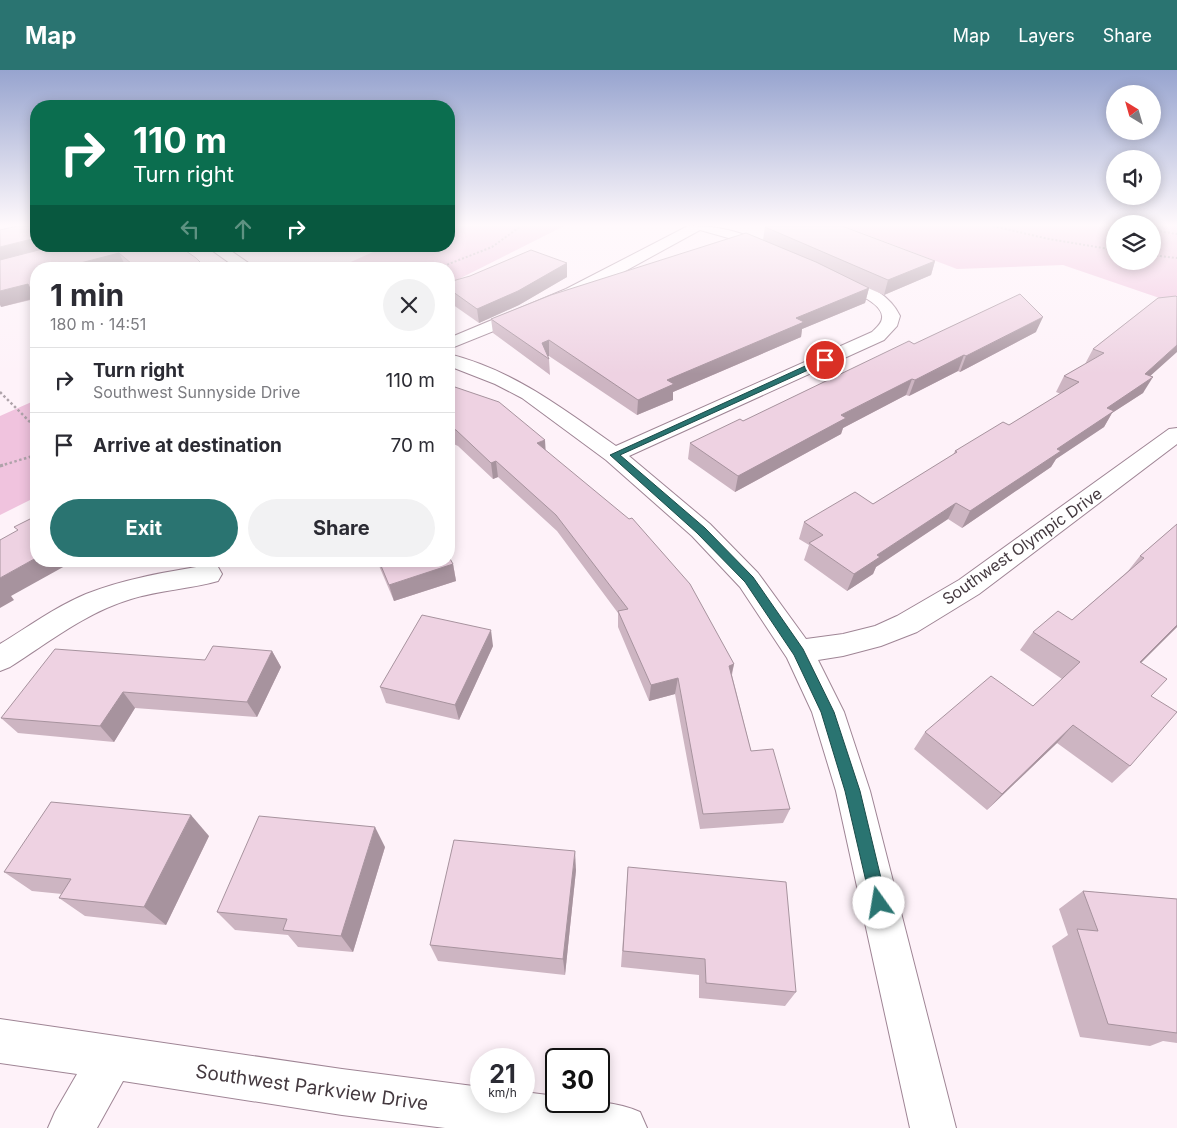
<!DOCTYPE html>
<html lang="en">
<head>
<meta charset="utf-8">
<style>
  :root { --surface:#fff; --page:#f2f2f3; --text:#2b2b33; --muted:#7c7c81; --line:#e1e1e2; --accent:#2a7471 }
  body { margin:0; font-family:Inter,sans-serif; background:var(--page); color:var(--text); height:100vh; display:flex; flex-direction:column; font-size:19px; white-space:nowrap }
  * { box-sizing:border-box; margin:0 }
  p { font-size:16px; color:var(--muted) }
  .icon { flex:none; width:28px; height:28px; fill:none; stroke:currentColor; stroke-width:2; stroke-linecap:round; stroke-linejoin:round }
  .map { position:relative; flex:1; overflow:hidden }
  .panel { position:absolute; left:30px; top:192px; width:425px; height:305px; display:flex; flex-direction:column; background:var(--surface); border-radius:20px; box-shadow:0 2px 12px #0003 }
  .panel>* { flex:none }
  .banner { position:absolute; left:30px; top:30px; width:425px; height:152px; border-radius:20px; box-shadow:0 2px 12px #0003; background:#0b6e4f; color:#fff; overflow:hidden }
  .needle { width:32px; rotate:323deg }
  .tools { position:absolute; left:1106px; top:15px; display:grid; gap:10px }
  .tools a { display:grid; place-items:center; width:55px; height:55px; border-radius:50%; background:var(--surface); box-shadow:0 2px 12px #0003; font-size:25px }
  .speed { position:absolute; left:470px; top:978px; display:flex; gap:10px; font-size:25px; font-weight:700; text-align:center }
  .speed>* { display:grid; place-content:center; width:65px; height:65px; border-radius:50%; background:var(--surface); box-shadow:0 2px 12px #0003; line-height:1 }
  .speed small { font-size:12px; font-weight:400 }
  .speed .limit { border:2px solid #111; border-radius:8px; background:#fff; color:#111 }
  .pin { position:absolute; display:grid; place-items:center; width:42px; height:42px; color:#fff; margin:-21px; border:2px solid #fff; border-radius:50%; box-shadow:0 1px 5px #0007 }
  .me { position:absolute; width:55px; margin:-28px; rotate:347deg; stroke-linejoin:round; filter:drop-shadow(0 0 4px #0008) }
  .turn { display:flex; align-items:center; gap:18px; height:105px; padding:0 20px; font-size:22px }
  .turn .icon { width:65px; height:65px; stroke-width:2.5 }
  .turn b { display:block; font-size:35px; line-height:42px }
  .lanes { display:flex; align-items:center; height:48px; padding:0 20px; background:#0003; justify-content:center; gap:25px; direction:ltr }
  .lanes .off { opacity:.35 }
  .round { display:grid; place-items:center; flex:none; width:52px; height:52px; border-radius:26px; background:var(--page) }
  .headline { display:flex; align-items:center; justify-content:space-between; height:85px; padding:0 20px }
  h1 { font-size:30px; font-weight:700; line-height:38px }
  .button { display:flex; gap:10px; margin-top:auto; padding:10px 20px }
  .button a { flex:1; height:58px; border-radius:30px; background:var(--accent); color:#fff; font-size:20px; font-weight:700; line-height:58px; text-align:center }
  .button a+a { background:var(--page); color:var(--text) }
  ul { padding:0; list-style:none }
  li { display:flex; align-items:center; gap:15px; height:65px; padding:0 20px; border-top:1px solid var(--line) }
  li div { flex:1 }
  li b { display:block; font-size:19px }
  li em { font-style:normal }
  header { display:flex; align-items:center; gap:30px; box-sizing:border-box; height:70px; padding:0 25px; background:var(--accent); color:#fff }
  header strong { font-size:24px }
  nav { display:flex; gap:28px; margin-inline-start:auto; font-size:18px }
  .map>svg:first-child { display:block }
</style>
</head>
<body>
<header>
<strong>Map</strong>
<nav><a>Map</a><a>Layers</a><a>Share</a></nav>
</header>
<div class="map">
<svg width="1177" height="1058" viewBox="0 0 1177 1058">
  <rect width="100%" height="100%" fill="#fef2f9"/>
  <g fill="#f0c3de">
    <polygon points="449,156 564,156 449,214 449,199 335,199 382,178 379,176 449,176"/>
    <polygon points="844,156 1115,156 1115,191 1152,191 1153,156 1177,156 1177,234 1063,195 957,199"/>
    <polygon points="36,330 36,427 0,445 0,346"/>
  </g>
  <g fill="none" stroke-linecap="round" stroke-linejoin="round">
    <g stroke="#9f8595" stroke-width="2">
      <g id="street">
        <path d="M688 156C725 156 742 163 775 177L777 180 775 183H765L732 169 700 160 578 227 449 279V268L566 219Z"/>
        <polygon points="206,176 224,176 257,199 238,199"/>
        <path d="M834 204C859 210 889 222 900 246L897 256 884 270 629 386 710 454 758 503 806 569 843 564 875 556 897 546 959 510 1169 359 1177 358V374L979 524 917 562 881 576 843 586 818 590 844 642 870 721 956 1058H910L836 721 812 642 787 588 740 517 692 466 606 390 522 328 495 314 449 296V284C515 301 562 338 616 376L872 262C876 258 883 253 882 246 881 230 841 217 828 212L826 209 828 206Z"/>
        <path d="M209 495 218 497 222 504 218 511C190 519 160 520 131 529 87 542 49 572 10 597L0 601V574C28 557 55 537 86 524 126 508 167 502 209 495Z"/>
        <path d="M0 949 342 999 481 1017V1031H524V1022L556 1026V1031C585 1031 613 1030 640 1042L647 1058H445L342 1045 123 1011 97 1058H48L55 1042 77 1004 0 993Z"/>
      </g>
    </g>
    <g stroke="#afa3aa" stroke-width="2" stroke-dasharray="2 2" stroke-linecap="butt">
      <polyline points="993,156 1049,169 1115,180"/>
      <polyline points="1152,160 1177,164"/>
      <polyline points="1152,185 1177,188"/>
      <polyline points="436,199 492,177 521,156"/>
    </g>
    <g stroke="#afa3aa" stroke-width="2.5" stroke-dasharray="2.5 2.5" stroke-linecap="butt">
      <polyline points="0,322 36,358"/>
      <polyline points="0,396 36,385"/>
    </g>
    <polyline stroke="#afa3aa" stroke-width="3" stroke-dasharray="4 4" stroke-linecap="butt" points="0,396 3,395"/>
    <use href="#street" fill="#fff" fill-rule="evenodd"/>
  </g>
  <g fill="#cdb5c2">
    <polygon points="765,157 935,191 931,205 884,225 861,215 869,218 865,233 802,259 801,267 673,322 673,330 637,345 549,286 548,286 549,289 550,305 493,263 491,249 763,170"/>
    <polygon points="36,176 179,176 207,199 128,199 126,197 118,199 36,199 35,229 1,237"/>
    <polygon points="567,193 567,207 519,235 479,253 449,232 449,212"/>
    <polygon points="1158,228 1150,306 1143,323 1112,343 1104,357 1056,389 1051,397 962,458 948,449 876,497 873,504 847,521 804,490 809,475 799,469 804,452 873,434 953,385 955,381 1009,355 1061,324 1056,322 1064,306 1085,294 1093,279"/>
    <polygon points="1036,262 960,302 958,301 909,326 906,325 843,358 841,364 735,422 688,389 690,373 743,351 914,274"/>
    <polygon points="449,315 546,381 734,594 732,605 751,681 790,739 783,753 700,759 675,624 649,631 618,557 618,543 557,461 498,407 493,409 458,376 449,372"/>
    <polygon points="1177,454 1177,557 1141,592 1151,626 1130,696 1112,713 1057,673 987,740 914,679 925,662 1033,636 1062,609 1020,580 1033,562 1072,550 1128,501 1140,486"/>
    <polygon points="377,491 449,491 453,494 456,511 394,531"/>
    <polygon points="493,576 459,650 386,633 380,617"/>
    <polygon points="272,581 281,597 257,647 135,638 114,672 18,663 1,648 205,590"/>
    <polygon points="209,766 166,855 85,846 59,828 62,824 32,821 4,802"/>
    <polygon points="385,777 353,882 298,877 288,865 235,860 217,842"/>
    <polygon points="628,797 796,922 785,936 699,928 699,905 621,897"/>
    <polygon points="576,800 565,905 438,891 430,875"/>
    <polygon points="1083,821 1177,829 1177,973 1163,971 1150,976 1080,967 1052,876 1068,865 1059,839"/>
  </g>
  <g fill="#a7939e">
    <polygon points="36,168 36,176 62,176 0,192 0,177"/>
    <polygon points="119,183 126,197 118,199 66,199 65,197"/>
    <polygon points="935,191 931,205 884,225 888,210"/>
    <polygon points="567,193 567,207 519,235 479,253 477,239"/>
    <polygon points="28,214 36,228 1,237 0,235 0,221"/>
    <polygon points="869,218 865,233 802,259 801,267 673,322 673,330 637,345 638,330 667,310 796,248"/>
    <polygon points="1043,247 1036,262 960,302 966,286"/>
    <polygon points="549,270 549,286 546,287 542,273"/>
    <polygon points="1177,275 1177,282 1138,317 1153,307 1143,323 1112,343 1104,357 1056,389 1051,397 962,458 970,441 1057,379 1107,338"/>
    <polygon points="964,285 958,301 909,326 915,310"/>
    <polygon points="912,309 906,325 843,358 841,364 735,422 738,406 841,345"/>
    <polygon points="545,370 546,386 537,373"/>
    <polygon points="496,391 498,407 493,409 491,393"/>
    <polygon points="956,433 948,449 876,497 873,504 847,521 854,504 877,485"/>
    <polygon points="36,488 36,491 74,491 11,526 14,530 0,538 0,508"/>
    <polygon points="79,491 91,491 82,496"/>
    <polygon points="453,494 456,511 394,531 389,515"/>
    <polygon points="1177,555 1177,557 1124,610 1140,592"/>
    <polygon points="491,560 493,576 459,650 455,635"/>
    <polygon points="272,581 281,597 257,647 247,632"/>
    <polygon points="734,594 730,610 729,596"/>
    <polygon points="678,608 675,624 649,631 651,615"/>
    <polygon points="123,622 135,638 114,672 100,656"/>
    <polygon points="1073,655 1057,673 987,740 1002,724"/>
    <polygon points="191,745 209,766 166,855 144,837"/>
    <polygon points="375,757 385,777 353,882 341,866"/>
    <polygon points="575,781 576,800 565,905 563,889"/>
  </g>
  <g fill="#eed2e2" stroke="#a7939e">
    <polygon points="18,156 36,156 36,168 0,177 0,160"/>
    <polygon points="769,156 842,156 935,191 888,210 765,157"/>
    <polygon points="746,163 816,192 869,218 796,248 804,252 667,310 674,314 638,330 549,270 542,273 549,289 491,249 551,225"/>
    <polygon points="54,176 179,176 196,188 207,199 138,199 119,183 65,197 66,199 36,199 36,232 28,214 0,221 0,190"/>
    <polygon points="531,180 567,193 518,221 477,239 449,219 449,212 470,206"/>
    <polygon points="1020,224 1043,247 966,286 964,285 915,310 912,309 841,345 846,348 738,406 690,373 740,349 743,351 909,271 914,274"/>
    <polygon points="1176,226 1177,227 1177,275 1145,304 1153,307 1107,338 1114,341 1057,379 1061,381 970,441 956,433 877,485 880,487 854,504 809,473 823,465 804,452 855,422 873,434 957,382 955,381 1003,352 1009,355 1079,312 1064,306 1104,283 1093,279 1158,228"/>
    <polygon points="449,315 499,332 545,370 537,373 629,449 632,448 690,514 734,594 729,596 751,681 773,679 790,739 703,744 678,608 651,615 618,541 628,539 556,445 496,391 491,393 456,360 449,357"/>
    <polygon points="36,446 36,488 0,508 0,470 18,460 14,457"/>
    <polygon points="1177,454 1177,555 1140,592 1167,609 1151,626 1177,642 1130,696 1073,655 1002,724 925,662 991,606 1033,636 1080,592 1033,562 1058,541 1072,550 1144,488 1140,486"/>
    <polygon points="449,487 453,494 389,515 379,491 449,491"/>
    <polygon points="422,545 491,560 455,635 380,617"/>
    <polygon points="213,576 272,581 247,632 123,622 100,656 1,648 55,579 205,590"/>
    <polygon points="51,732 191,745 144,837 59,828 71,809 4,802"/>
    <polygon points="259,746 375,757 341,866 283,860 287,849 217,842"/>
    <polygon points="454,770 575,781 563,889 430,875"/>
    <polygon points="628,797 786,812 796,922 706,913 705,889 623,881"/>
    <polygon points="1083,821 1177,829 1177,963 1108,954 1077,859 1098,861"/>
  </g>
  <linearGradient id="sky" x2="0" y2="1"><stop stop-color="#97a4cf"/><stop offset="0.51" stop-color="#fff9fc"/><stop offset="1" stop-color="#fff9fc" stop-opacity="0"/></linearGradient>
  <rect width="1177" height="304" fill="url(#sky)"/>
  <polygon fill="#2a7471" stroke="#1b4b49" points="825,287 828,288 828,291 620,385 705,458 753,507 803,579 834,642 860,721 887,833 885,839 879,841 874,839 871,833 845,721 821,642 794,585 745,512 697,463 610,385"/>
  <g text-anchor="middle" stroke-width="4" stroke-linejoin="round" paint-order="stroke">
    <g font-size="16" fill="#44393f" stroke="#fff">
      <text transform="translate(1022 476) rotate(-35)" y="6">Southwest Olympic Drive</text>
    </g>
    <g font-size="19" fill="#44393f" stroke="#fff">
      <text transform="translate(312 1017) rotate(8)" y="7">Southwest Parkview Drive</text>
    </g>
  </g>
</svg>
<div class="tools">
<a><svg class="needle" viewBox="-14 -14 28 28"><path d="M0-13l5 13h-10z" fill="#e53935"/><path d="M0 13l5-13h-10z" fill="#7c7c81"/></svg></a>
<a><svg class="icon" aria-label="sound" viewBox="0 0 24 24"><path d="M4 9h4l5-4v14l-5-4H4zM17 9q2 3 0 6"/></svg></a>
<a><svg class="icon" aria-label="layers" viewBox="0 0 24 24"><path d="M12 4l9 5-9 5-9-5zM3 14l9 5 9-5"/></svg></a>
</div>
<div class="speed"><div>21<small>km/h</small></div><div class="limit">30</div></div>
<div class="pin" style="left:825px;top:290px;background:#d93025"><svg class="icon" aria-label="arrive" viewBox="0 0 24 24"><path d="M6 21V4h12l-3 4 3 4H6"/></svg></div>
<svg class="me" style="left:879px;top:833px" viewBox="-20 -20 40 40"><circle r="19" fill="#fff"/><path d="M0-13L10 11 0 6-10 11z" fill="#2a7471"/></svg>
<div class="banner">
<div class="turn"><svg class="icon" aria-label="right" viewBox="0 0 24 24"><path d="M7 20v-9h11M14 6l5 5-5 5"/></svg><div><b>110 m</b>Turn right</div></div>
<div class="lanes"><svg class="icon off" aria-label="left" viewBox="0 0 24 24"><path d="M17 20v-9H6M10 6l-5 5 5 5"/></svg><svg class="icon off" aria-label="ahead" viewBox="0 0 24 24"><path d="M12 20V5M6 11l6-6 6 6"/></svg><svg class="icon" aria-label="right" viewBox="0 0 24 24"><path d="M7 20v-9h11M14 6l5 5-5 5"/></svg></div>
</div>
<section class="panel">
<div class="headline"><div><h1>1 min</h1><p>180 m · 14:51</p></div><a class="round"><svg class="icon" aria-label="close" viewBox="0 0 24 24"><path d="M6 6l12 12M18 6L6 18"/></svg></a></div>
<ul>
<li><svg class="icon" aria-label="right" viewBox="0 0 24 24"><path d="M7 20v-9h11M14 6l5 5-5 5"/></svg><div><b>Turn right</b><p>Southwest Sunnyside Drive</p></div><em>110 m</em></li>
<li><svg class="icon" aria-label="arrive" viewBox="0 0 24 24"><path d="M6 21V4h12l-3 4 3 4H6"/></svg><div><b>Arrive at destination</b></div><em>70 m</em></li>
</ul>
<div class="button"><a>Exit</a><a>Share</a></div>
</section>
</div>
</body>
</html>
